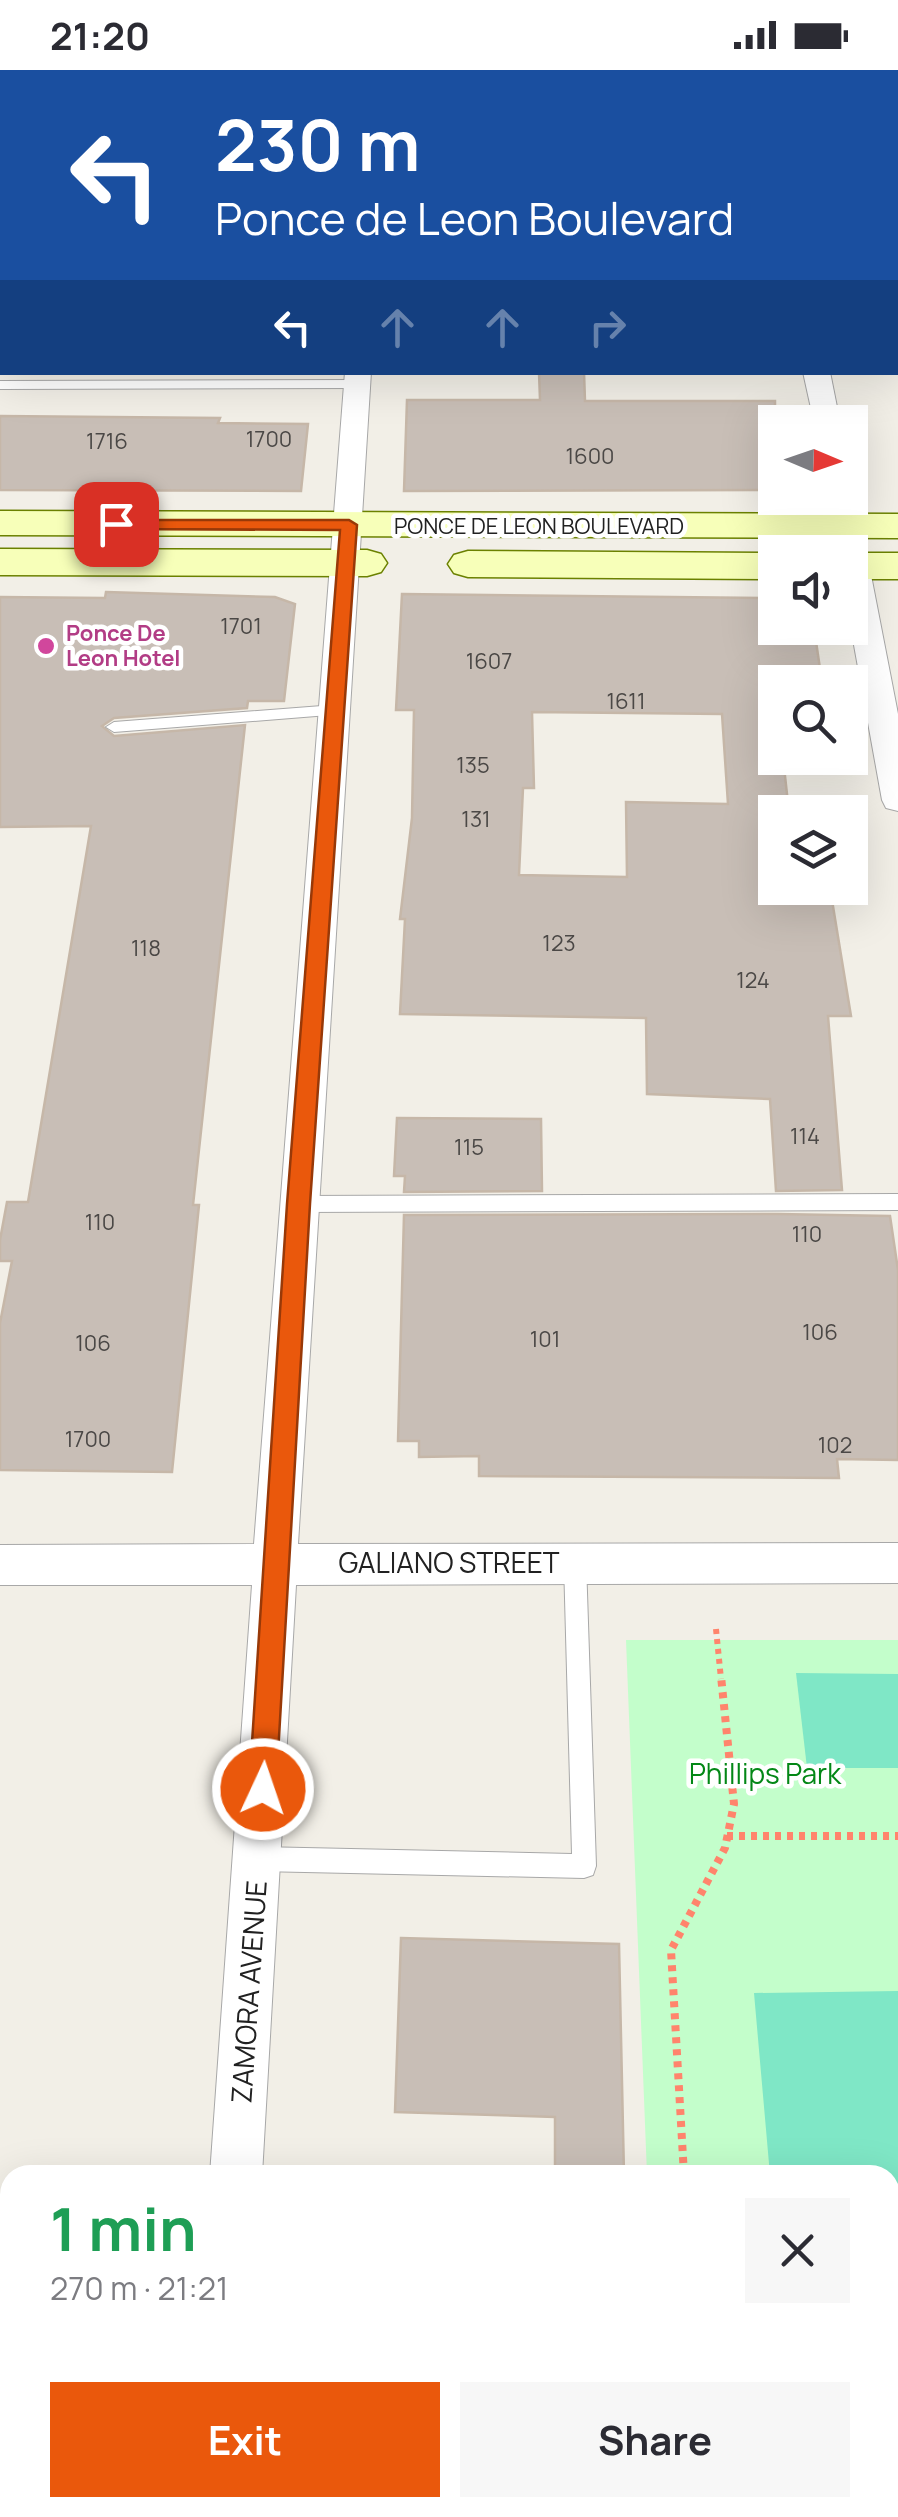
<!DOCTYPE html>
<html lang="en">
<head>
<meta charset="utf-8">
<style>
  :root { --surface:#fff; --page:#f7f7f7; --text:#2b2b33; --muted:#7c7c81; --accent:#ea580c }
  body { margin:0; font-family:Manrope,sans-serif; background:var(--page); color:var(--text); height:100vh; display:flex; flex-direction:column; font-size:38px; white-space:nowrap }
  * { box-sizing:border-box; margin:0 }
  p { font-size:32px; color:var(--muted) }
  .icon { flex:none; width:55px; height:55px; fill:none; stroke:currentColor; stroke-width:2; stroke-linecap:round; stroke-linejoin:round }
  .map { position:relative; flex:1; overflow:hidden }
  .side { position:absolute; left:0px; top:2095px; width:900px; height:352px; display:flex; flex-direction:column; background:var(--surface); border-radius:30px 30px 0 0; box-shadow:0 10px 40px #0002 }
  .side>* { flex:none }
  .hud { position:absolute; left:0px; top:0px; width:900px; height:305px; box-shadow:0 10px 40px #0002; background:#1a4fa0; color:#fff; overflow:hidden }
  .needle { width:65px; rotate:92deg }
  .buttons { position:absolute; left:758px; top:335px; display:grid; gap:20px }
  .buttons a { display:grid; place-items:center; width:110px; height:110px; border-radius:0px; background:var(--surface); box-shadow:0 10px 40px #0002; font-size:50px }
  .pin { position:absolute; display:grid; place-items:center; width:85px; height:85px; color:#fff; margin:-42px; border-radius:20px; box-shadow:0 5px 15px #0006 }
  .me { position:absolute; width:110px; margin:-55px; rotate:3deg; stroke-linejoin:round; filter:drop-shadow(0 0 8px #0008) }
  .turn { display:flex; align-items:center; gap:35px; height:210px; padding:0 50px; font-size:45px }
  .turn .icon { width:130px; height:130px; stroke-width:2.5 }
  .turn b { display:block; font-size:70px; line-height:85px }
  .lanes { display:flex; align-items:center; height:95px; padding:0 50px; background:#0003; justify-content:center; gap:50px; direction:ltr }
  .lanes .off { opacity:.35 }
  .round { display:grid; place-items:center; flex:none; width:105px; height:105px; border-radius:0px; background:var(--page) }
  .overview { display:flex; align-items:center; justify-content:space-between; height:170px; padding:0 50px }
  h1 { font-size:60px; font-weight:700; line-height:75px; color:#1e9e55 }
  .primary-button { display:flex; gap:20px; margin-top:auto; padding:20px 50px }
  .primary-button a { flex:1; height:115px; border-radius:0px; background:var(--accent); color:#fff; font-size:40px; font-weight:700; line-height:115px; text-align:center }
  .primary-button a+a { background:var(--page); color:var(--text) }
  .status { display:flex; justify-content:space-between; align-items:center; height:70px; padding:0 50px; background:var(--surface); direction:ltr }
  .status svg { height:28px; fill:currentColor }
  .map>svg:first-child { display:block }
</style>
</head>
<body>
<div class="status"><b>21:20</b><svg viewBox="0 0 49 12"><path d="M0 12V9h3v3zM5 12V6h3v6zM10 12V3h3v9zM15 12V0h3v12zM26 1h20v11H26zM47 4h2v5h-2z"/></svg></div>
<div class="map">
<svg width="898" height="2447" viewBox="0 0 898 2447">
  <rect width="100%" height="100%" fill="#f2efe7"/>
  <polygon fill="#c3fecb" points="626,1570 898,1570 898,2447 660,2447 660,2438 890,2438 890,2105 647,2105"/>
  <g fill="#7fe7c6">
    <polygon points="796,1603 898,1604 898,1698 807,1698"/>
    <polygon points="898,1921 898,2238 890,2238 890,2105 770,2105 754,1923"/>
  </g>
  <g fill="#c8beb6" stroke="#c6b7a8" stroke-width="2.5" fill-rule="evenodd">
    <polygon points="539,302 584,302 585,331 775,331 775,420 404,421 407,330 540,330"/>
    <polygon points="0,346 220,348 218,353 308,354 301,421 0,420"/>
    <polygon points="106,522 275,527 295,534 284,631 248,631 247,638 114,648 102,656 114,666 245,655 193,1135 199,1135 172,1402 0,1400 0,1253 12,1191 0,1191 0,1170 7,1132 28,1132 91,756 0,757 0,527 105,528"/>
    <path d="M402 524 775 528V558H814L822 612H775V688H783L789 742H775V818H830L851 946H828L842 1120 776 1121 770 1029 647 1024 646 948 400 944 405 849H400L412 748 414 640H396ZM532 642 722 644 728 734 626 732 627 807 519 805 523 718H534Z"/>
    <polygon points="397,1048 541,1049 542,1121 404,1122 405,1106 394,1106"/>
    <polygon points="778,1144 890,1146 898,1200 898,1390 837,1389 839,1408 479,1406 479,1386 419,1387 419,1371 398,1371 404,1145"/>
    <polygon points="401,1868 619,1874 624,2105 555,2105 555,2047 395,2042"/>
  </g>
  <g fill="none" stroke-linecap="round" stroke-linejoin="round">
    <g stroke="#a8a8a8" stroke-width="2">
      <g id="lane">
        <polygon points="0,106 2,107 2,113 0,114"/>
        <rect x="0" y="189" width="2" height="8"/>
        <polygon points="1,260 2,270 0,271 0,260"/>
        <polygon points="0,311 357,310 364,314 357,318 0,319"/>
        <polygon points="335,635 341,636 341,644 114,662 106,657 114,652"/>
        <polygon points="898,1124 898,1140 299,1142 292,1140 289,1134 292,1128 299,1126"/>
        <polygon points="575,1482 583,1485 586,1492 596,1796 593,1805 584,1808 259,1801 251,1797 247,1789 251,1781 259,1777 572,1784 564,1492 567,1485"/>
      </g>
    </g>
    <g stroke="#a8a8a8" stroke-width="2">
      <g id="street">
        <rect x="5" y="0" width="22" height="2"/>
        <polygon points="278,0 306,0 307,2 279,2"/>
        <rect x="648" y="0" width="22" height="2"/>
        <polygon points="2,45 2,67 0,68 0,46"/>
        <polygon points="345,302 371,302 298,1474 898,1473 898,1513 296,1515 262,2105 210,2105 252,1515 0,1515 0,1475 254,1474"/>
        <polygon points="803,302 830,302 840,352 814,352"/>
        <polygon points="850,421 856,428 898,644 898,741 886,738 882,730 850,553 850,482 837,482 828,428 850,428"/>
        <polygon points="183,2438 241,2438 240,2447 182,2447"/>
      </g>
    </g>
    <g stroke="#6b8100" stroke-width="3">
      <g id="secondary">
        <polygon points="0,441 898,444 898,468 0,465"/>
        <polygon points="0,479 367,480 381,484 387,493 381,502 367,506 0,505"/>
        <polygon points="468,481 775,483 775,509 468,507 454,503 448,494 454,485"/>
        <rect x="850" y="483" width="48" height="26"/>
      </g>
    </g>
    <polyline stroke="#ff846c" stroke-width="6" stroke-dasharray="5 5" stroke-linecap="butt" points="716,1559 721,1609"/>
    <g stroke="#ff846c" stroke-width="8" stroke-dasharray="6 6" stroke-linecap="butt">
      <polyline points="727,1766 898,1766"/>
      <polyline points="684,2105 671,1880 725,1778 734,1734 721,1606"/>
      <polyline points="831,2438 835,2447"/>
    </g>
    <use href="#lane" fill="#fff" fill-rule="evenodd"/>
    <use href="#street" fill="#fff" fill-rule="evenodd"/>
    <use href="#secondary" fill="#f7ffb9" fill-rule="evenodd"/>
  </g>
  <polygon fill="#ea580c" stroke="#983908" stroke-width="2.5" points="110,450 349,450 357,455 310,1134 276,1719 272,1728 263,1732 253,1728 249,1719 287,1134 340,460 116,459 110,457"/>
  <circle fill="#d1479c" stroke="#fff" stroke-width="4" cx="46" cy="576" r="10"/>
  <g text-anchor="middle" stroke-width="9" stroke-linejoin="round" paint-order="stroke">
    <g font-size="22" fill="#4b4846">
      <text x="269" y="377">1700</text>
      <text x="107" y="379">1716</text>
      <text x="590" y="394">1600</text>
      <text x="241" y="564">1701</text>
      <text x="489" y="599">1607</text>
      <text x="626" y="639">1611</text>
      <text x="473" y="703">135</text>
      <text x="476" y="757">131</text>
      <text x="559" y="881">123</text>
      <text x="146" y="886">118</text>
      <text x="753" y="918">124</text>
      <text x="805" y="1074">114</text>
      <text x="469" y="1085">115</text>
      <text x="100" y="1160">110</text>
      <text x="807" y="1172">110</text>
      <text x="820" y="1270">106</text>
      <text x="545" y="1277">101</text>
      <text x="93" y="1281">106</text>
      <text x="88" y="1377">1700</text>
      <text x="835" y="1383">102</text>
    </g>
    <g font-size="22" fill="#212121" stroke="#fff">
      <text x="539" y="464">PONCE DE LEON BOULEVARD</text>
    </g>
    <g font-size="22" font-weight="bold" fill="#b23c85" stroke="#fff" text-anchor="start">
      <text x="66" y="571">Ponce De<tspan x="66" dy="25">Leon Hotel</tspan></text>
    </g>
    <g font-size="28" fill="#212121" stroke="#fff">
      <text x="449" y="1503">GALIANO STREET</text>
      <text transform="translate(249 1922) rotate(-86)" y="10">ZAMORA AVENUE</text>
    </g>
    <g font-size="28" fill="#038716" stroke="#fff">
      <text x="765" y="1714">Phillips Park</text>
    </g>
  </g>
</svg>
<div class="buttons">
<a><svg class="needle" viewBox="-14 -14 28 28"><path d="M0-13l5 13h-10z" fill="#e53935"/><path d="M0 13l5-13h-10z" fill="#7c7c81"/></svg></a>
<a><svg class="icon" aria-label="sound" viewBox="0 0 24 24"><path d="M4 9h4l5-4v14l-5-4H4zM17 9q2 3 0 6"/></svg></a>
<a><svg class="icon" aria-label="search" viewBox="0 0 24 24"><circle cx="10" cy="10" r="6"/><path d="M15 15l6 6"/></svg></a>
<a><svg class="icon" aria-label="layers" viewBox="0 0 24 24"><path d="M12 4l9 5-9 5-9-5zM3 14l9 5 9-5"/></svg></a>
</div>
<div class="pin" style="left:116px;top:454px;background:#d93025"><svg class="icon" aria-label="arrive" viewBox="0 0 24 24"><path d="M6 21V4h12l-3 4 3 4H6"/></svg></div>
<svg class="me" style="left:263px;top:1719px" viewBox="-20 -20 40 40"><circle r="17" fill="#ea580c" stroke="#fff" stroke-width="3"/><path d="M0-11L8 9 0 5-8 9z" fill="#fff"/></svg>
<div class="hud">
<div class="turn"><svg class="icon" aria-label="left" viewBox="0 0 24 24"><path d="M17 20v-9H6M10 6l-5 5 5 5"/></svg><div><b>230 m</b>Ponce de Leon Boulevard</div></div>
<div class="lanes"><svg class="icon" aria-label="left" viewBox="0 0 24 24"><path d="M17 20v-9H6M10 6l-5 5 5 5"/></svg><svg class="icon off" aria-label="ahead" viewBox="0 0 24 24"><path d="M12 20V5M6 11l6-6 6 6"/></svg><svg class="icon off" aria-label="ahead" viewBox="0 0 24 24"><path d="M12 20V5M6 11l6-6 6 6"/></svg><svg class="icon off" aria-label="right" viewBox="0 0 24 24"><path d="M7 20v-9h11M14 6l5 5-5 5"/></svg></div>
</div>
<section class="side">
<div class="overview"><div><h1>1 min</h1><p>270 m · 21:21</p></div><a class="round"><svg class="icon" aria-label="close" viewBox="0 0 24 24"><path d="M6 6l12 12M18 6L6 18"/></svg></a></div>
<div class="primary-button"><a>Exit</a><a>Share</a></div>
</section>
</div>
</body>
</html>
